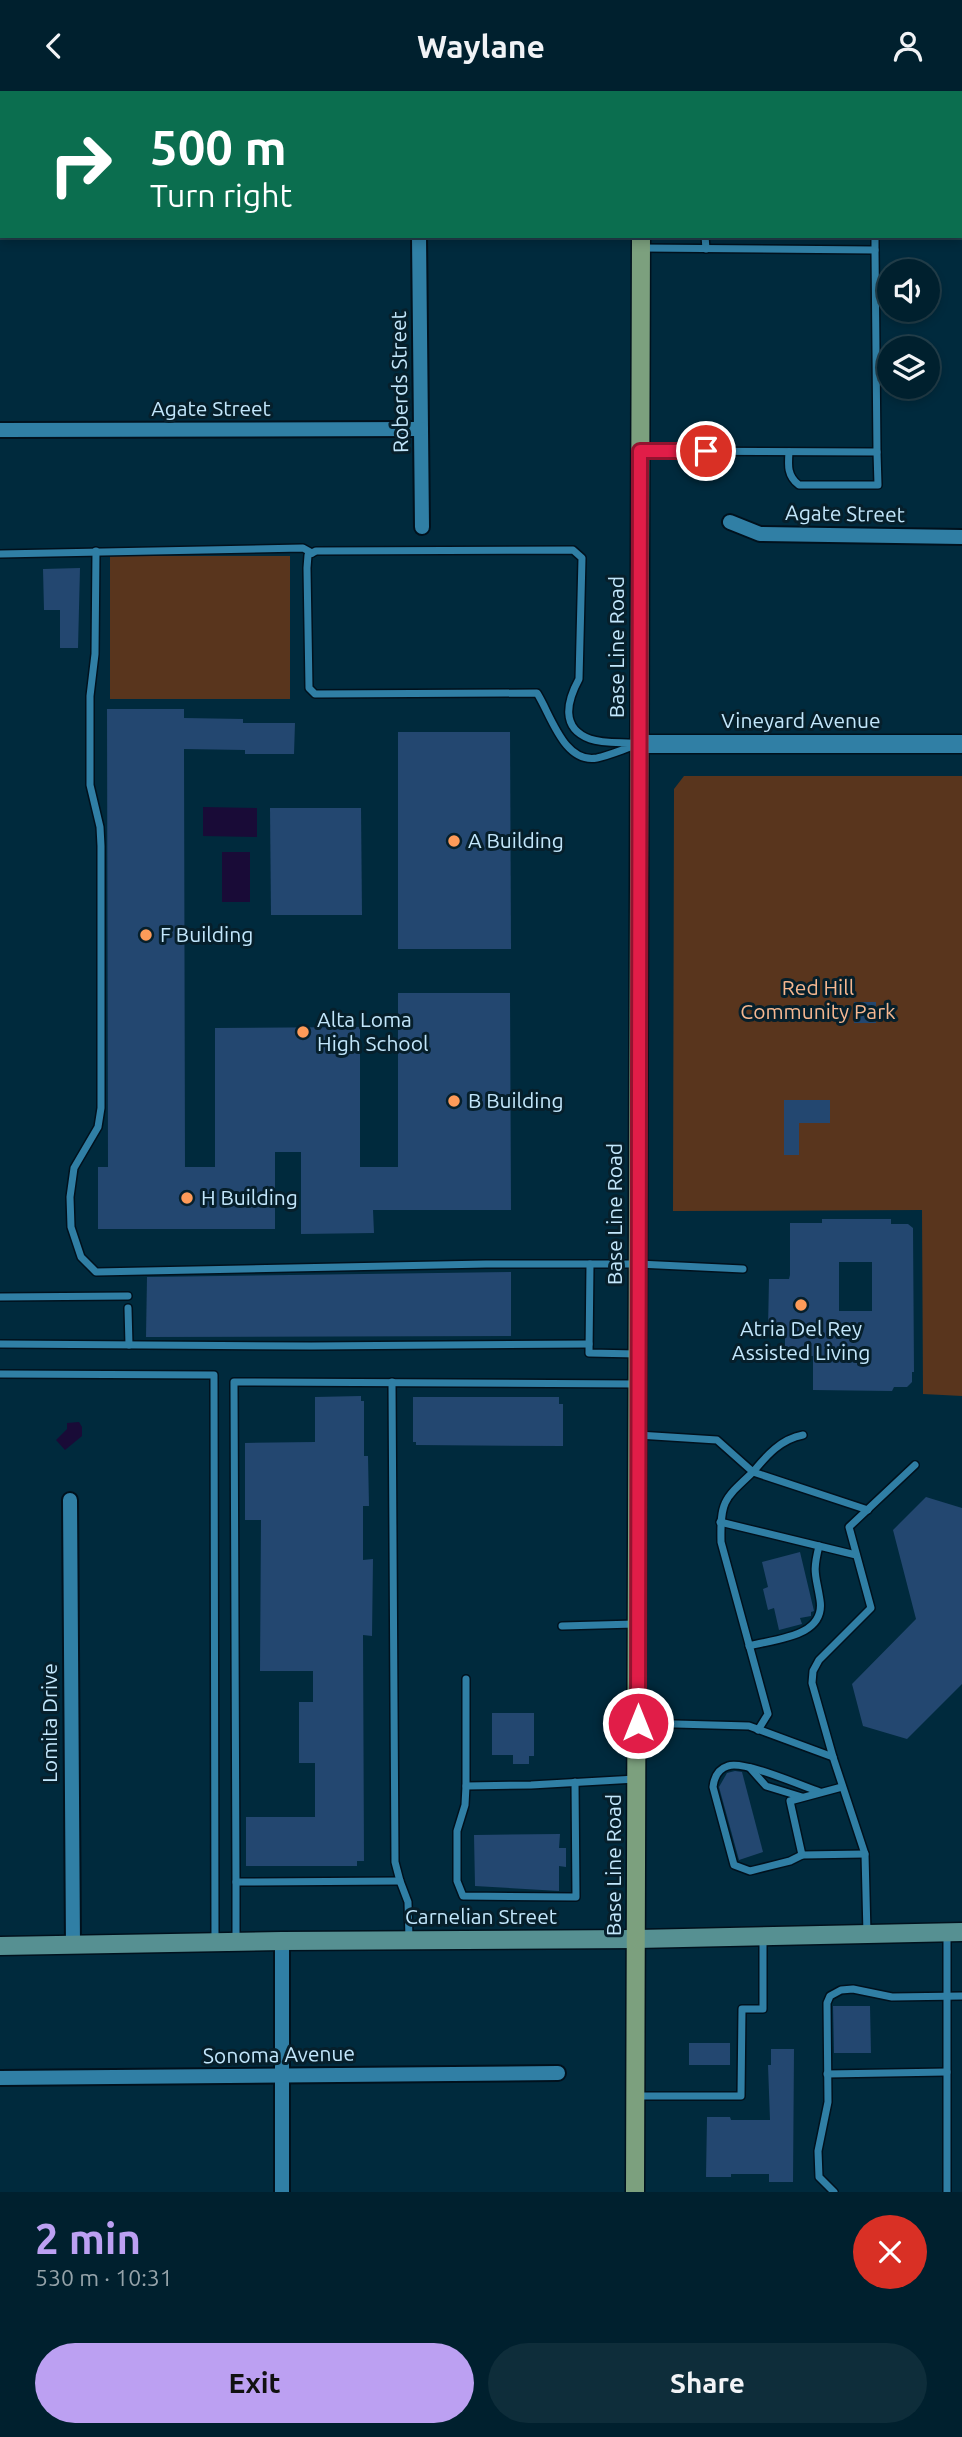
<!DOCTYPE html>
<html lang="en">
<head>
<meta charset="utf-8">
<style>
  :root { --surface:#00202e; --page:#0e2d3a; --text:#f1f3f6; --muted:#95a3aa; --line:#223e4a; --accent:#bca0f2 }
  body { margin:0; font-family:Ubuntu,sans-serif; background:var(--page); color:var(--text); height:100vh; display:flex; flex-direction:column; font-size:26px; white-space:nowrap }
  * { box-sizing:border-box; margin:0 }
  p { font-size:23px; color:var(--muted) }
  .icon { flex:none; width:38px; height:38px; fill:none; stroke:currentColor; stroke-width:2; stroke-linecap:round; stroke-linejoin:round }
  .map { position:relative; height:2101px; overflow:hidden }
  .details { display:flex; flex-direction:column; background:var(--surface); flex:1 }
  .details>* { flex:none }
  .hud { position:absolute; left:0px; top:0px; width:962px; height:147px; box-shadow:0 4px 10px #0003,0 0 0 2px var(--line); background:#0b6e4f; color:#fff; overflow:hidden }
  .tools { position:absolute; left:877px; top:168px; display:grid; gap:14px }
  .tools a { display:grid; place-items:center; width:63px; height:63px; border-radius:50%; background:var(--surface); box-shadow:0 4px 10px #0003,0 0 0 2px var(--line); font-size:35px }
  .pin { position:absolute; display:grid; place-items:center; width:60px; height:60px; color:#fff; margin:-30px; border:4px solid #fff; border-radius:50%; box-shadow:0 2px 7px #0007 }
  .me { position:absolute; width:77px; margin:-38px; rotate:0deg; stroke-linejoin:round; filter:drop-shadow(0 0 5px #0008) }
  .turn { display:flex; align-items:center; gap:24px; height:147px; padding:0 35px; font-size:32px }
  .turn .icon { width:91px; height:91px; stroke-width:2.5 }
  .turn b { display:block; font-size:49px; line-height:60px }
  .round { display:grid; place-items:center; flex:none; width:74px; height:74px; border-radius:37px; background:var(--page) }
  .headline { display:flex; align-items:center; justify-content:space-between; height:119px; padding:0 35px }
  h1 { font-size:42px; font-weight:700; line-height:52px; color:var(--accent) }
  .action { display:flex; gap:14px; margin-top:auto; padding:14px 35px }
  .action a { flex:1; height:80px; border-radius:42px; background:var(--accent); color:#111; font-size:28px; font-weight:700; line-height:80px; text-align:center }
  .action a+a { background:var(--page); color:var(--text) }
  header { display:flex; justify-content:space-between; align-items:center; height:91px; padding:0 35px; background:var(--surface); font-size:32px; font-weight:700 }
  .map>svg:first-child { display:block }
</style>
</head>
<body>
<header><svg class="icon" aria-label="back" viewBox="0 0 24 24"><path d="M15 5l-7 7 7 7"/></svg>Waylane<svg class="icon" aria-label="person" viewBox="0 0 24 24"><circle cx="12" cy="8" r="4"/><path d="M4 21q1-7 8-7t8 7"/></svg></header>
<div class="map">
<svg width="962" height="2101" viewBox="0 0 962 2101">
  <rect width="100%" height="100%" fill="#002a3d"/>
  <g fill="#59351d">
    <rect x="110" y="465" width="180" height="143"/>
    <polygon points="684,685 962,685 962,1305 923,1303 922,1119 673,1120 674,698"/>
  </g>
  <g fill="#190b37">
    <polygon points="203,716 257,717 257,746 203,745"/>
    <rect x="222" y="761" width="28" height="50"/>
    <polygon points="79,1331 82,1336 82,1345 65,1359 56,1349 67,1338 67,1332"/>
  </g>
  <g fill="#234770" fill-rule="evenodd">
    <polygon points="80,477 78,557 60,557 60,519 44,519 43,478"/>
    <polygon points="107,618 184,618 184,627 243,628 243,632 295,632 294,663 245,663 245,659 184,658 185,1076 215,1076 215,937 360,936 360,1076 398,1076 398,902 510,902 511,1119 373,1119 374,1142 301,1143 301,1061 275,1061 275,1138 98,1138 98,1076 108,1076"/>
    <polygon points="398,641 510,641 511,858 398,858"/>
    <polygon points="270,717 361,717 362,824 271,824"/>
    <rect x="854" y="911" width="22" height="21"/>
    <polygon points="784,1009 830,1009 830,1032 799,1032 799,1064 784,1064"/>
    <path d="M822 1128H891V1133H908L913 1137 914 1281H912V1291L907 1296H894L892 1300 813 1299V1265H785V1238H768L769 1188H789L790 1184V1132H822ZM839 1171H872V1220H839Z"/>
    <polygon points="511,1181 511,1245 146,1246 147,1186"/>
    <polygon points="361,1305 361,1310 364,1310 364,1365 368,1365 369,1415 363,1415 363,1469 373,1468 372,1545 363,1544 364,1770 357,1770 357,1775 246,1775 246,1726 315,1726 315,1672 299,1672 299,1611 313,1611 313,1580 260,1580 261,1429 245,1429 245,1352 315,1351 315,1306"/>
    <polygon points="413,1306 559,1306 559,1313 563,1313 563,1355 416,1354 416,1351 413,1351"/>
    <polygon points="926,1406 962,1417 962,1593 907,1648 863,1635 852,1593 916,1528 893,1439"/>
    <polygon points="800,1461 814,1520 811,1521 811,1525 800,1527 802,1533 779,1539 774,1517 768,1519 763,1498 768,1496 762,1471"/>
    <polygon points="492,1622 534,1622 534,1665 529,1665 529,1673 513,1673 513,1664 492,1664"/>
    <polygon points="735,1680 742,1681 763,1761 739,1769 719,1696 727,1682"/>
    <polygon points="560,1743 559,1757 566,1757 566,1776 559,1775 559,1800 475,1795 474,1744"/>
    <polygon points="833,1915 870,1915 871,1962 834,1962"/>
    <rect x="689" y="1952" width="41" height="22"/>
    <polygon points="771,1958 794,1958 793,2091 769,2091 769,2083 731,2083 731,2086 706,2086 707,2026 730,2026 731,2029 770,2029 768,1974 771,1974"/>
  </g>
  <g fill="none" stroke-linecap="round" stroke-linejoin="round">
    <g stroke="#00111d" stroke-width="10">
      <g id="service">
        <polyline points="705,145 706,158"/>
        <polyline points="875,145 875,159"/>
        <polyline points="642,157 875,159 877,361 642,360"/>
        <path d="M789 361C788 374 787 385 799 394H878L877 361"/>
        <path d="M573 459 582 467 579 588C567 610 560 637 590 648 604 653 625 651 640 653 626 657 611 664 597 667 564 673 551 624 537 602L315 603 309 597 307 477 308 464 316 460Z"/>
        <polyline points="96,460 95,563 90,605 90,694 100,736 101,755 101,1017 98,1036 74,1077 70,1106 71,1136 81,1166 96,1181 486,1173 590,1173"/>
        <polyline points="0,463 303,457 312,462"/>
        <polyline points="0,1206 128,1205"/>
        <polyline points="128,1217 129,1254"/>
        <polyline points="0,1253 311,1255 589,1253"/>
        <polyline points="637,1263 589,1262 590,1173 638,1173 743,1178"/>
        <polyline points="0,1283 214,1284 215,1850"/>
        <polyline points="392,1291 395,1771 400,1790 408,1811 409,1848"/>
        <path d="M638 1344 717 1349 753 1381C767 1364 781 1348 803 1344"/>
        <polyline points="720,1431 856,1464"/>
        <polyline points="562,1535 635,1533"/>
        <path d="M749 1555C775 1548 826 1546 820 1509 816 1483 812 1483 819 1455"/>
        <polyline points="466,1588 466,1695 465,1714 457,1740 457,1790 463,1805 576,1806 575,1691"/>
        <polyline points="638,1632 749,1635 833,1666 865,1763 867,1843"/>
        <path d="M758 1639 768 1623 721 1451C720 1410 724 1408 753 1381L868 1419"/>
        <polyline points="833,1666 812,1592 813,1580 819,1569 871,1517 849,1436 915,1374"/>
        <polyline points="750,1677 766,1695 802,1706"/>
        <polyline points="466,1695 531,1694 636,1688"/>
        <path d="M820 1701C802 1695 743 1669 728 1675 718 1678 714 1687 713 1696L734 1774 750 1780 790 1770 802 1764 865 1763"/>
        <polyline points="802,1764 790,1710 842,1696"/>
        <polyline points="236,1791 234,1291 636,1293"/>
        <polyline points="947,1842 947,2101"/>
        <polyline points="236,1851 236,1791 400,1790"/>
        <polyline points="827,1983 947,1981"/>
        <polyline points="636,2005 741,2005 742,1918 763,1918 763,1846"/>
        <polyline points="834,2101 819,2086 818,2060 828,2011 827,1912 830,1905 841,1899 853,1898 892,1906 962,1905"/>
      </g>
    </g>
    <g stroke="#00111d" stroke-width="18">
      <g id="minor">
        <polyline points="0,120 2,120"/>
        <polyline points="419,145 422,436"/>
        <polyline points="0,339 421,338"/>
        <polyline points="730,431 760,443 962,446"/>
        <polyline points="70,1409 73,1855"/>
        <polyline points="282,1850 282,2101"/>
        <polyline points="0,1987 558,1982"/>
      </g>
    </g>
    <g stroke="#00111d" stroke-width="21">
      <polyline id="tertiary" points="640,653 962,653"/>
    </g>
    <g stroke="#00111d" stroke-width="21">
      <polyline id="secondary" points="0,1855 282,1850 637,1848 962,1841"/>
    </g>
    <g stroke="#00111d" stroke-width="21">
      <g id="primary">
        <polyline points="641,2 641,0"/>
        <polyline points="635,2101 641,145"/>
      </g>
    </g>
    <use href="#service" stroke="#307fa5" stroke-width="7"/>
    <use href="#minor" stroke="#307fa5" stroke-width="14"/>
    <use href="#tertiary" stroke="#307fa5" stroke-width="18"/>
    <use href="#secondary" stroke="#569092" stroke-width="18"/>
    <use href="#primary" stroke="#7ca07e" stroke-width="18"/>
  </g>
  <g fill="none" stroke-linecap="round" stroke-linejoin="round">
    <g stroke="#92132f" stroke-width="18">
      <polyline id="route" points="638,1632 640,360 706,360"/>
    </g>
    <use href="#route" stroke="#e11d48" stroke-width="12"/>
  </g>
  <g fill="#fe9b59" stroke="#061f2b" stroke-width="2.5">
    <circle cx="454" cy="750" r="7"/>
    <circle cx="146" cy="844" r="7"/>
    <circle cx="303" cy="941" r="7"/>
    <circle cx="454" cy="1010" r="7"/>
    <circle cx="187" cy="1107" r="7"/>
    <circle cx="801" cy="1214" r="7"/>
  </g>
  <g text-anchor="middle" stroke-width="6" stroke-linejoin="round" paint-order="stroke">
    <g font-size="21" fill="#c3e7fc" stroke="#061f2b">
      <text transform="translate(400 291) rotate(-91)" y="7">Roberds Street</text>
      <text x="211" y="325">Agate Street</text>
      <text transform="translate(845 423) rotate(1)" y="7">Agate Street</text>
      <text transform="translate(617 556) rotate(-90)" y="7">Base Line Road</text>
      <text x="801" y="637">Vineyard Avenue</text>
      <text transform="translate(615 1123) rotate(-90)" y="7">Base Line Road</text>
      <text transform="translate(50 1632) rotate(-90)" y="7">Lomita Drive</text>
      <text transform="translate(614 1774) rotate(-90)" y="7">Base Line Road</text>
      <text x="481" y="1833">Carnelian Street</text>
      <text transform="translate(279 1964) rotate(-1)" y="7">Sonoma Avenue</text>
    </g>
    <g font-size="21" fill="#c3e7fc" stroke="#061f2b" text-anchor="start">
      <text x="468" y="757">A Building</text>
      <text x="160" y="851">F Building</text>
      <text x="317" y="936">Alta Loma<tspan x="317" dy="24">High School</tspan></text>
      <text x="468" y="1017">B Building</text>
      <text x="201" y="1114">H Building</text>
      <text x="801" y="1245" text-anchor="middle">Atria Del Rey<tspan x="801" dy="24">Assisted Living</tspan></text>
    </g>
    <g font-size="21" fill="#f5b790" stroke="#061f2b">
      <text x="818" y="904">Red Hill<tspan x="818" dy="24">Community Park</tspan></text>
    </g>
  </g>
</svg>
<div class="tools">
<a><svg class="icon" aria-label="sound" viewBox="0 0 24 24"><path d="M4 9h4l5-4v14l-5-4H4zM17 9q2 3 0 6"/></svg></a>
<a><svg class="icon" aria-label="layers" viewBox="0 0 24 24"><path d="M12 4l9 5-9 5-9-5zM3 14l9 5 9-5"/></svg></a>
</div>
<div class="pin" style="left:706px;top:360px;background:#d93025"><svg class="icon" aria-label="arrive" viewBox="0 0 24 24"><path d="M6 21V4h12l-3 4 3 4H6"/></svg></div>
<svg class="me" style="left:638px;top:1632px" viewBox="-20 -20 40 40"><circle r="17" fill="#e11d48" stroke="#fff" stroke-width="3"/><path d="M0-11L8 9 0 5-8 9z" fill="#fff"/></svg>
<div class="hud">
<div class="turn"><svg class="icon" aria-label="right" viewBox="0 0 24 24"><path d="M7 20v-9h11M14 6l5 5-5 5"/></svg><div><b>500 m</b>Turn right</div></div>
</div>
</div>
<section class="details">
<div class="headline"><div><h1>2 min</h1><p>530 m · 10:31</p></div><a class="round" style="background:#d93025;color:#fff"><svg class="icon" aria-label="close" viewBox="0 0 24 24"><path d="M6 6l12 12M18 6L6 18"/></svg></a></div>
<div class="action"><a>Exit</a><a>Share</a></div>
</section>
</body>
</html>
